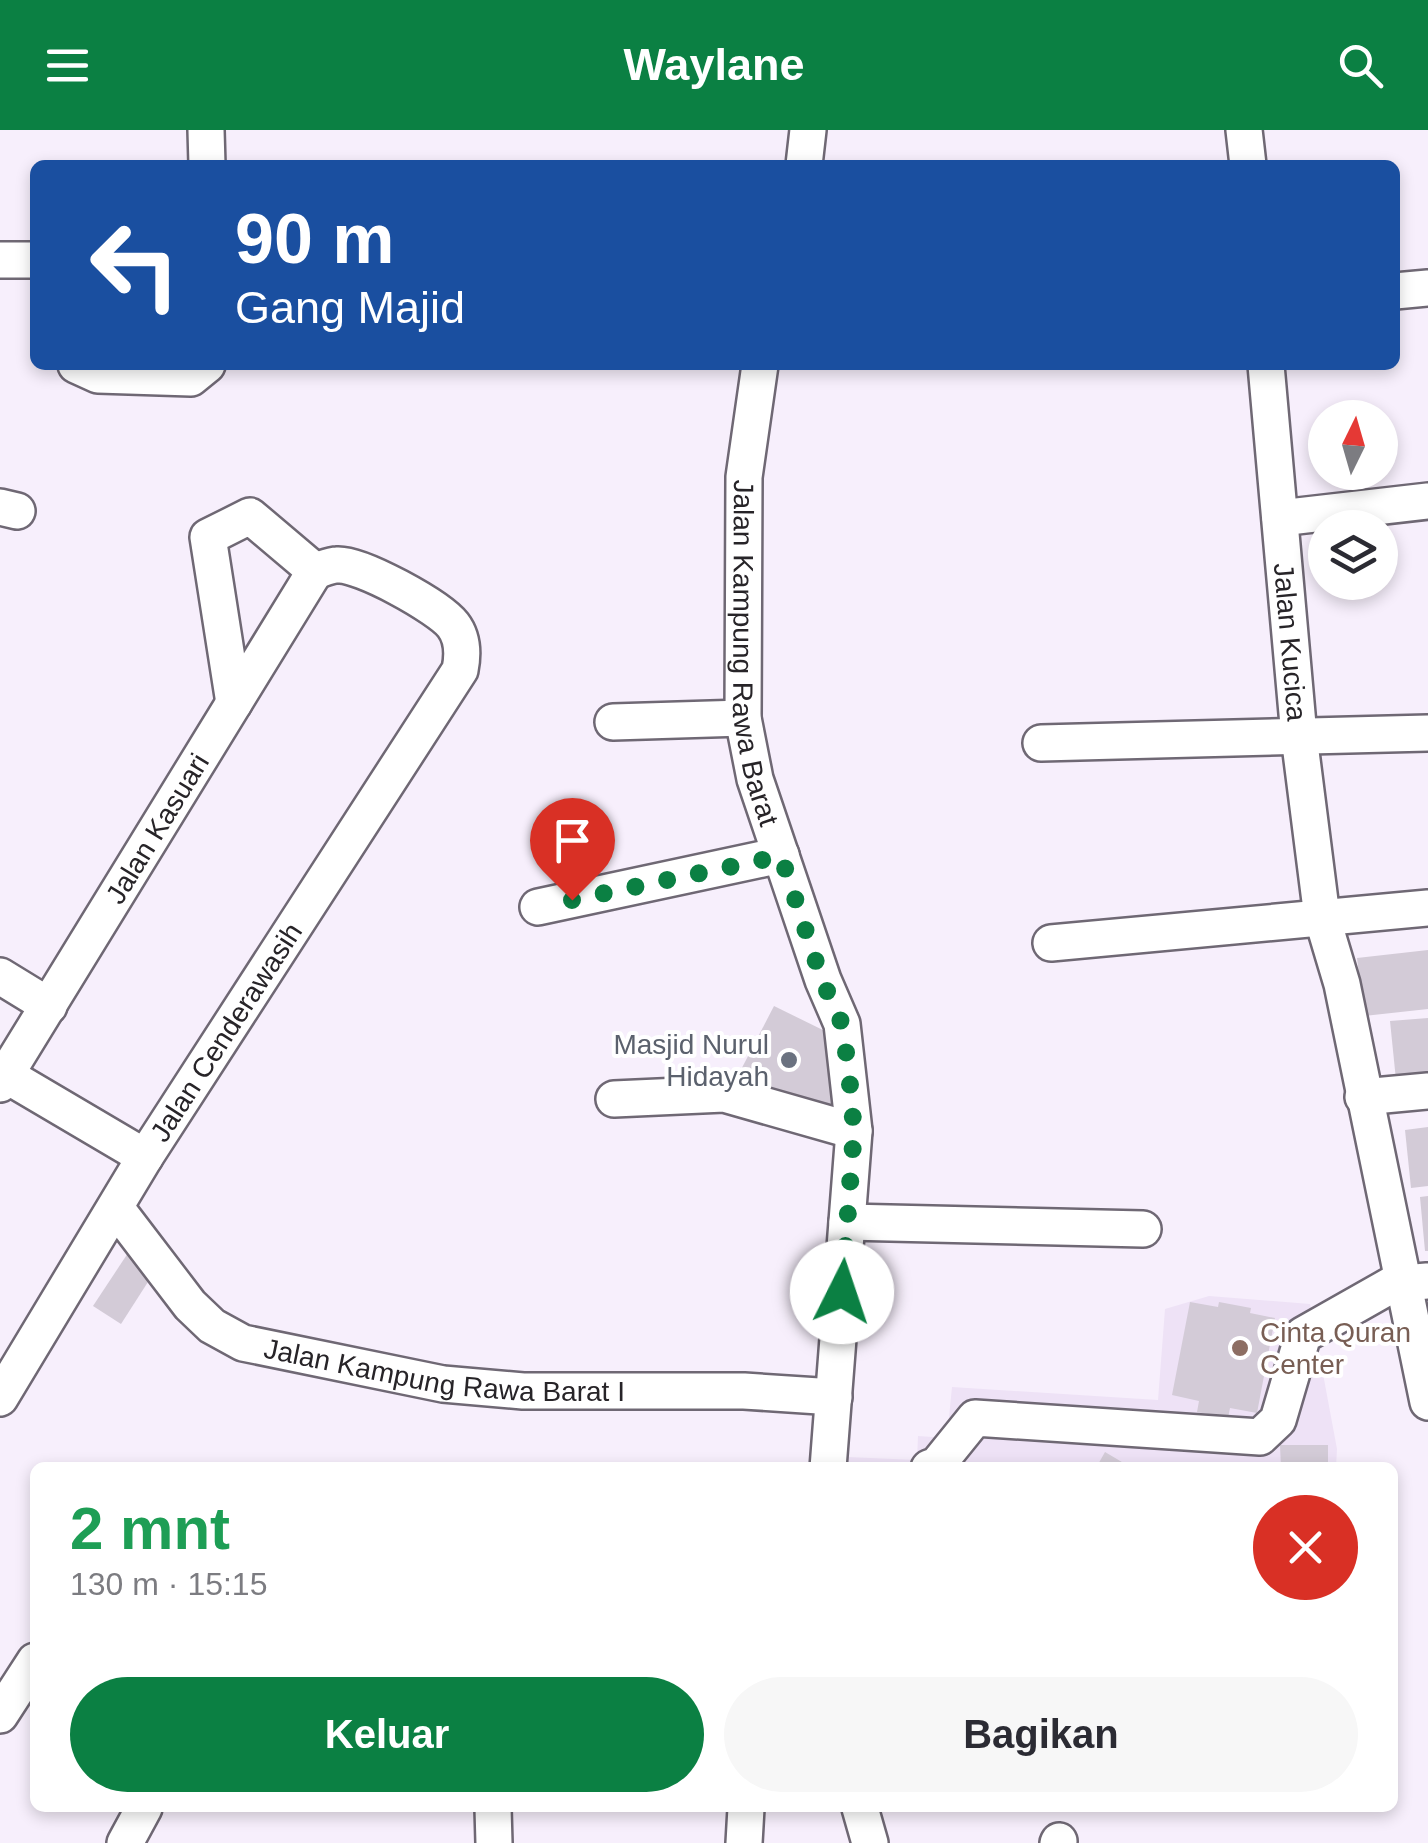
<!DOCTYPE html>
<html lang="id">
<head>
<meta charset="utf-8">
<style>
  :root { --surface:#fff; --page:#f7f7f7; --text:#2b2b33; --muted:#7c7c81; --accent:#0b8043 }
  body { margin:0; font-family:Helvetica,sans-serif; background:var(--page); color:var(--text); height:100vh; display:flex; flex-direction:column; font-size:38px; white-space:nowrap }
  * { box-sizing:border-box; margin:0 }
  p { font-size:32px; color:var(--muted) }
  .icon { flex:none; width:55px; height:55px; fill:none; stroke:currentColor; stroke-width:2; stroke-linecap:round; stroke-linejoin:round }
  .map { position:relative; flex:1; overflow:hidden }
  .drawer { position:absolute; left:30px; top:1332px; width:1368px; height:350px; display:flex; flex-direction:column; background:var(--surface); border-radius:15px; box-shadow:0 5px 15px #0003 }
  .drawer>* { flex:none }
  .hud { position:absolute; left:30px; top:30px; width:1370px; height:210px; border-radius:15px; box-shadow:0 5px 15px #0003; background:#1a4fa0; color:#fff; overflow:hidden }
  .needle { width:65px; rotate:5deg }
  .buttons { position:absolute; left:1308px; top:270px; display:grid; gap:20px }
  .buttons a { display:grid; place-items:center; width:90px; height:90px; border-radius:50%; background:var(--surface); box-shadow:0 5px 15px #0003; font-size:50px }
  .pin { position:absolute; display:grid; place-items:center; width:85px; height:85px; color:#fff; margin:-102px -42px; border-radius:50% 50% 50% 0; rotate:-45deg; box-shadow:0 0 10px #0007 }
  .pin .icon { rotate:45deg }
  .me { position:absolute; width:110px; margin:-55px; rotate:4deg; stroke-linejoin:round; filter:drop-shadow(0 0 8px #0008) }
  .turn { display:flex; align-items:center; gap:35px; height:210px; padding:0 40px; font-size:45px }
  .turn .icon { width:130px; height:130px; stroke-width:2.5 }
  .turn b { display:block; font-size:70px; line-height:85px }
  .round { display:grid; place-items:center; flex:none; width:105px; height:105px; border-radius:52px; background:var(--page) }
  .head { display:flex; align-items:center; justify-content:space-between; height:170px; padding:0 40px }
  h1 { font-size:60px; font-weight:700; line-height:75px; color:#1e9e55 }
  .button { display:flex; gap:20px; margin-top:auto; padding:20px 40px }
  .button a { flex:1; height:115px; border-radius:60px; background:var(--accent); color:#fff; font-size:40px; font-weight:700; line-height:115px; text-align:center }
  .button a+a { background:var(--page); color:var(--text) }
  header { display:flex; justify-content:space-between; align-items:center; height:130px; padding:0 40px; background:var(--accent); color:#fff; font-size:45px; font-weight:700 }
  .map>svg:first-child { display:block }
</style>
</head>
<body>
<header><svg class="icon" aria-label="menu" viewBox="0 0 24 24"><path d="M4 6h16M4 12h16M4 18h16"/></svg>Waylane<svg class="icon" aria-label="search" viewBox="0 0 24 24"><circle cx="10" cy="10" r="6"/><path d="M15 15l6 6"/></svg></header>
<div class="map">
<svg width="1428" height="1713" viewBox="0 0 1428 1713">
  <rect width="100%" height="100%" fill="#f7effc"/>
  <polygon fill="#eee2f6" points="1209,1166 1310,1174 1337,1319 1336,1337 846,1338 847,1327 917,1330 918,1306 947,1308 952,1257 1158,1270 1165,1179"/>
  <g fill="#d3cbd7">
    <polygon points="1428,820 1428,879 1364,886 1357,828"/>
    <polygon points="774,876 829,903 839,987 732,957"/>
    <polygon points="1428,888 1428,947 1396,950 1390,891"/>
    <polygon points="1428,997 1428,1056 1411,1058 1405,1000"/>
    <polygon points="1428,1066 1428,1121 1425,1121 1420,1067"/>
    <polygon points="128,1123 155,1141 121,1194 93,1176"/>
    <polygon points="1190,1172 1218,1177 1219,1172 1251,1178 1250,1183 1275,1188 1257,1283 1230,1278 1228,1288 1197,1282 1199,1271 1172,1265"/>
    <polygon points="1280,1315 1328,1315 1328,1338 1281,1338"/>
    <polygon points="1105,1322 1132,1338 1096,1338"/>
  </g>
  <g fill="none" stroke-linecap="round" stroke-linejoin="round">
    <g stroke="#6f6874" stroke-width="40">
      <g id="minor">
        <polyline points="206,0 207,35"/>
        <polyline points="1244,0 1248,35"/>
        <polyline points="804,35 808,0"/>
        <polyline points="0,130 35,130"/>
        <polyline points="1395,161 1428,158"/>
        <polyline points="76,235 98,245 191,248 207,235"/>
        <path id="s1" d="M760 235 744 347 743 588 755 649 823 850 842 894 854 1001 828 1338"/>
        <path id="s2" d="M1266 235 1299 606 1322 787 1342 854 1428 1272"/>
        <polyline points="0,377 17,381"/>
        <polyline points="1280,388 1428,371"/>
        <polyline points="234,573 208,407 250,386 315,441"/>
        <polyline points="613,592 743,588"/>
        <polyline points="1041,613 1428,603"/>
        <polyline points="538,777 781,725"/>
        <polyline points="1051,813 1428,778"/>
        <polyline points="0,846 49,876"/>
        <polyline points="6,945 145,1027"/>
        <path id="s3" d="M0 954 315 441"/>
        <polyline points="1363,967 1428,961"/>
        <polyline points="614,969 724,964 854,1001"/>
        <path id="s4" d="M116 1078 190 1175 212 1196 243 1213 443 1254 523 1261H744L834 1267"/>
        <polyline points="847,1092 1143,1099"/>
        <path id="s5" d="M0 1268 145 1027 460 540C463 525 463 508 453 495 439 477 360 433 337 435 330 435 322 439 315 441"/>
        <polyline points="929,1338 937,1335 975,1288 1260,1307 1278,1290 1303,1205 1393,1154 1427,1151"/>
        <polyline points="0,1585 35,1531"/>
        <polyline points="493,1678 494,1713"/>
        <polyline points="860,1678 870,1713"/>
        <polyline points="125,1713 144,1678"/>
        <polyline points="744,1713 746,1678"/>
        <polyline points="1058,1713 1059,1711"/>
      </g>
    </g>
    <use href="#minor" stroke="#fff" stroke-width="35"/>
  </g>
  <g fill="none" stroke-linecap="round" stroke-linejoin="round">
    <polyline stroke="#0b8043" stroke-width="18" stroke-dasharray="0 32.4" points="572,770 781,726 822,850 842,894 849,943 854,1001 842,1162"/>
  </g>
  <circle fill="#6b7280" stroke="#fff" stroke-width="4" cx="789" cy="930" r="10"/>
  <circle fill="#8d6e63" stroke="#fff" stroke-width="4" cx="1240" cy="1218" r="10"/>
  <g text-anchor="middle" stroke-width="8" stroke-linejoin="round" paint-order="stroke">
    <g font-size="28" fill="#272428" stroke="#fff">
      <text dy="10" stroke="none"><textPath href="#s2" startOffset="278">Jalan Kucica</textPath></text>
      <text dy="10" stroke="none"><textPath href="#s1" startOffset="290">Jalan Kampung Rawa Barat</textPath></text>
      <text dy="10" stroke="none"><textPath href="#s3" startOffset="300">Jalan Kasuari</textPath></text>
      <text dy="10" stroke="none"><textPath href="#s5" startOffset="430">Jalan Cenderawasih</textPath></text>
      <text dy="10" stroke="none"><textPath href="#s4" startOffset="392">Jalan Kampung Rawa Barat I</textPath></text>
    </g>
    <g font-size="28" fill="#5b616d" stroke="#fff" text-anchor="end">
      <text x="769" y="924">Masjid Nurul<tspan x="769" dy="32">Hidayah</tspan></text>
    </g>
    <g font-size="28" fill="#785e54" stroke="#fff" text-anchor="start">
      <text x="1260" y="1212">Cinta Quran<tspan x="1260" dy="32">Center</tspan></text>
    </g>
  </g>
</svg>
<div class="buttons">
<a><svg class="needle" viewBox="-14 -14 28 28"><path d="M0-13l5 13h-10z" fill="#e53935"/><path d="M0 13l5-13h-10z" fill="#7c7c81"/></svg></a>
<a><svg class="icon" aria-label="layers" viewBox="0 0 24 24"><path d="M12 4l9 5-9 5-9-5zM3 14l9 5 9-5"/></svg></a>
</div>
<div class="pin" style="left:572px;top:770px;background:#d93025"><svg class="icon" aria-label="arrive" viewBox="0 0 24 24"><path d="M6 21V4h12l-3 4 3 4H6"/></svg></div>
<svg class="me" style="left:842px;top:1162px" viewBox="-20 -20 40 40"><circle r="19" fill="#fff"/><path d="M0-13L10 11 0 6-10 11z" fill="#0b8043"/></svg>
<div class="hud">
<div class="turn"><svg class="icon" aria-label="left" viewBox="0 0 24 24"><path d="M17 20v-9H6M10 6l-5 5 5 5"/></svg><div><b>90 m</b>Gang Majid</div></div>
</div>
<section class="drawer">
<div class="head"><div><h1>2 mnt</h1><p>130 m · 15:15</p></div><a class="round" style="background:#d93025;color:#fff"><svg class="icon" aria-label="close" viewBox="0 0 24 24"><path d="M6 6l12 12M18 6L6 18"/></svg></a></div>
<div class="button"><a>Keluar</a><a>Bagikan</a></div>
</section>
</div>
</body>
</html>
